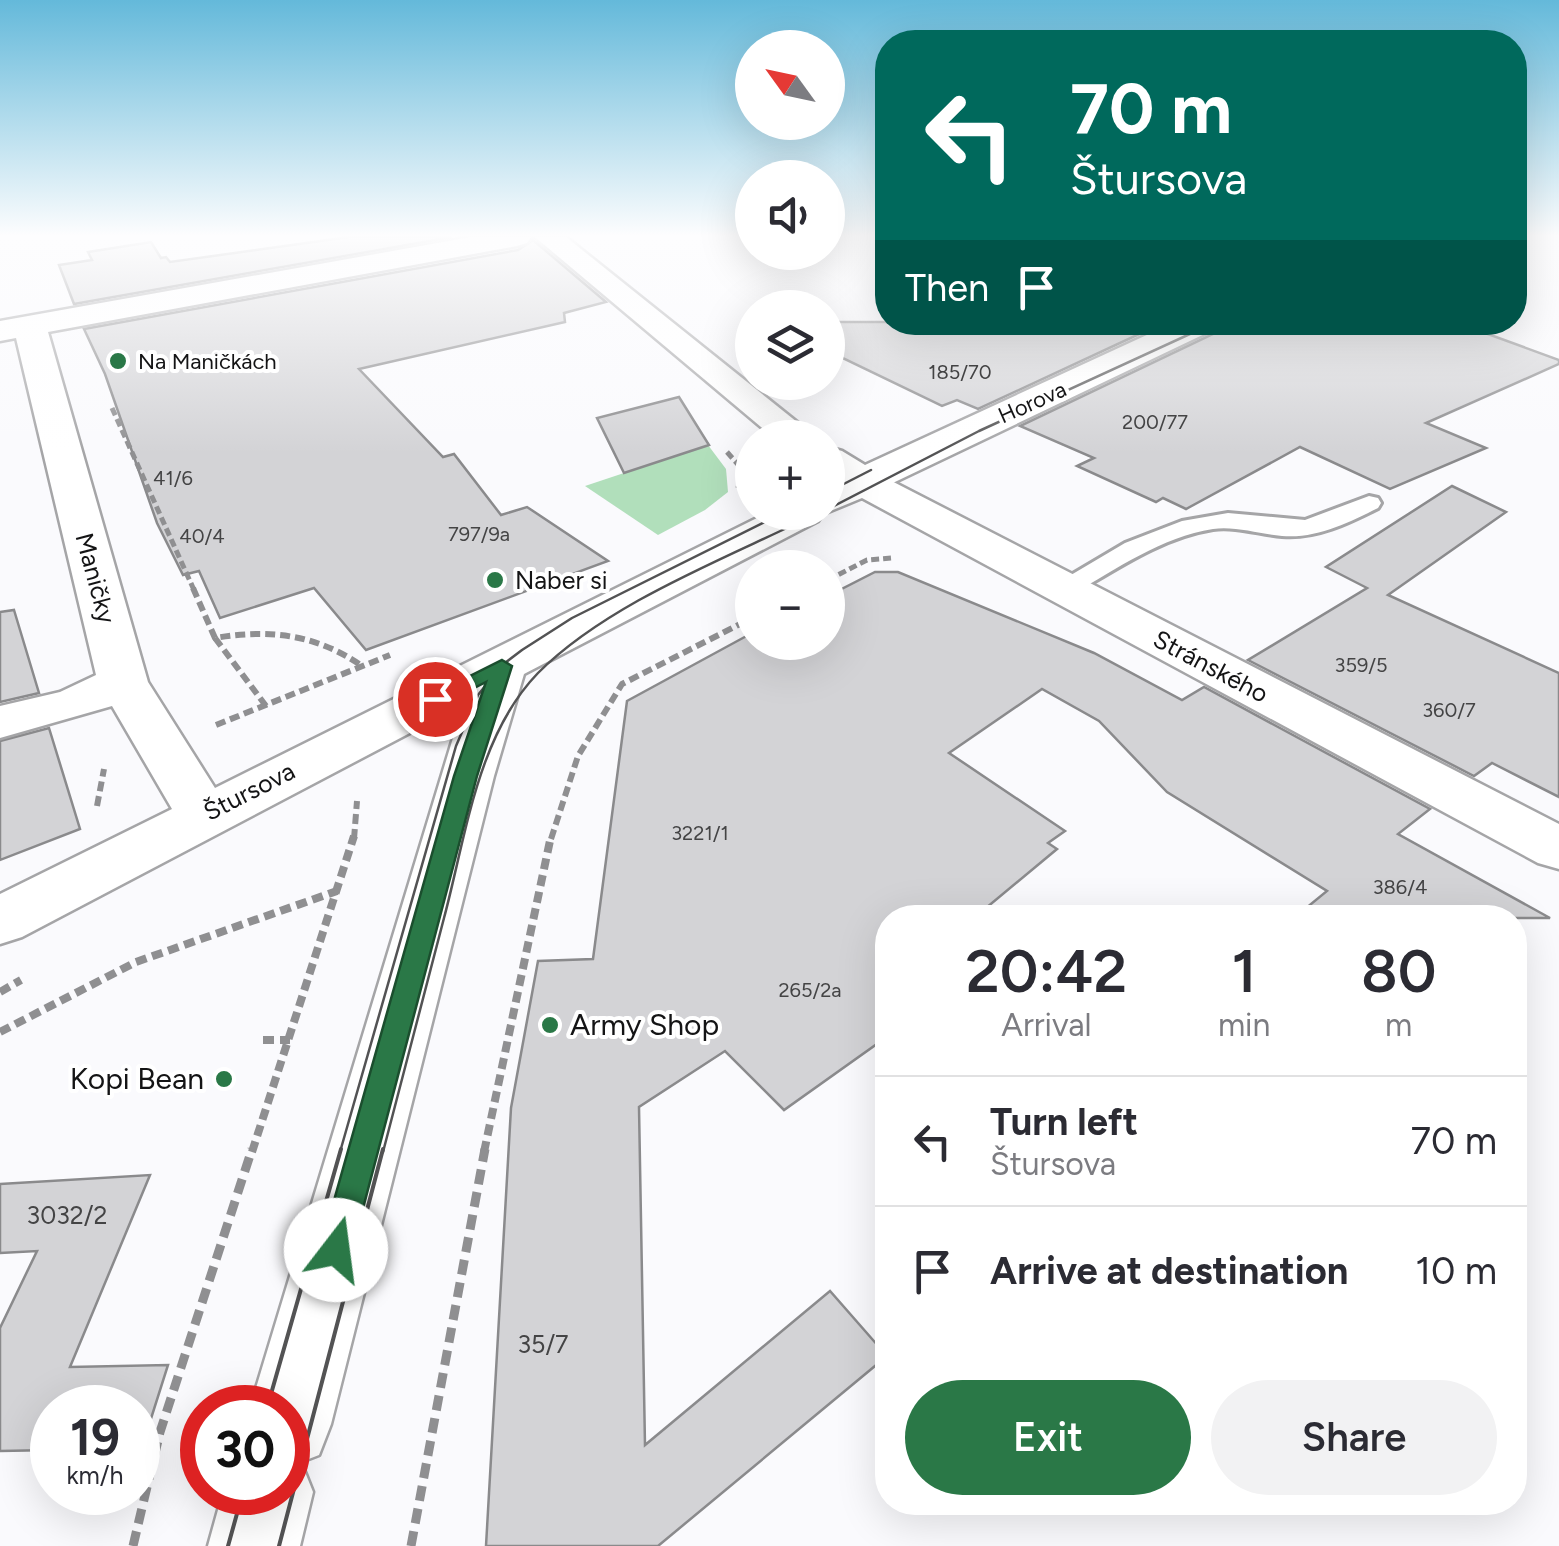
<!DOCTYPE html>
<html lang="en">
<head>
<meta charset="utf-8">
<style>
  :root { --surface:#fff; --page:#f2f2f3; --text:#2b2b33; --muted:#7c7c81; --line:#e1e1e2; --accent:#2a7847 }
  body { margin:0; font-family:Figtree,sans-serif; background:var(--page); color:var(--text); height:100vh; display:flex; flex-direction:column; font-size:38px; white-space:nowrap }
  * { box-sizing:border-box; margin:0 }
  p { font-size:32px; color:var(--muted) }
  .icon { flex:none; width:55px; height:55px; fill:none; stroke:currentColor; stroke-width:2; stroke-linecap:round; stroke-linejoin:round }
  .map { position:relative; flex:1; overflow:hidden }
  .details { position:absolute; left:875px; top:905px; width:652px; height:610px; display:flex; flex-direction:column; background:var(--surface); border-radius:40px; box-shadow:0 10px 40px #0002 }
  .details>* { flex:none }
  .top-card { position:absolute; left:875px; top:30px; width:652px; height:305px; border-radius:40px; box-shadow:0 10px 40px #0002; background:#00695c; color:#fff; overflow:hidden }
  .needle { width:65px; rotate:303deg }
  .tools { position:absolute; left:735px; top:30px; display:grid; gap:20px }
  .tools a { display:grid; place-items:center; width:110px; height:110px; border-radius:50%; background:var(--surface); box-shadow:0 10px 40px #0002; font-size:50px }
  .speed { position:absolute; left:30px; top:1385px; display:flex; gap:20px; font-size:50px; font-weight:700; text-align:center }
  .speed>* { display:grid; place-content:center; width:130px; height:130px; border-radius:50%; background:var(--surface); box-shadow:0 10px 40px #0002; line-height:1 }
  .speed small { font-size:25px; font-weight:400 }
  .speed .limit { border:15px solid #d22; background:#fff; color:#111 }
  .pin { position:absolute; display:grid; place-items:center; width:85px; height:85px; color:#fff; margin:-42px; border:5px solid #fff; border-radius:50%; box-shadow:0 2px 10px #0007 }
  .me { position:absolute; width:110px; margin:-55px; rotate:15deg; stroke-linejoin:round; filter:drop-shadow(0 0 8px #0008) }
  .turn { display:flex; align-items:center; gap:35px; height:210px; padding:0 30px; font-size:45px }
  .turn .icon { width:130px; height:130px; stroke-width:2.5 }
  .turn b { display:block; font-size:70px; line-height:85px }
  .then { display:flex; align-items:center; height:95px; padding:0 30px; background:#0003; gap:20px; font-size:38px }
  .eta { display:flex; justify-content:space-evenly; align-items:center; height:170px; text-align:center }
  .eta b { font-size:60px; font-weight:600; line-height:70px }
  .cta { display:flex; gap:20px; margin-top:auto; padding:20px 30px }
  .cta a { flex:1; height:115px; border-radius:60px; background:var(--accent); color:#fff; font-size:40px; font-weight:600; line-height:115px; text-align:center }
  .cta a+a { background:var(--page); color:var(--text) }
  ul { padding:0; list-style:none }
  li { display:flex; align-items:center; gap:30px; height:130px; padding:0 30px; border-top:2px solid var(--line) }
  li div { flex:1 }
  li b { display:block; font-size:38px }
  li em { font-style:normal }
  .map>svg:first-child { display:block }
</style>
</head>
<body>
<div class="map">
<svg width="1559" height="1546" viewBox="0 0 1559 1546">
  <rect width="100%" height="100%" fill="#fafafd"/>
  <polygon fill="#b1dfbb" points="708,445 726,469 728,492 705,510 658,535 585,486"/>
  <g fill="#d3d3d6" stroke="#8a8a8c" stroke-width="2.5">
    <polygon points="349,237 452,237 74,304 59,265 92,260 88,252 151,242 161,258 166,257 170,262"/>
    <polygon points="533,240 606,302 564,313 565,322 359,369 443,457 454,454 501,515 527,507 608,561 366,650 314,588 220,618 199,571 183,575 157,523 105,374 84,329 518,250"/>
    <polygon points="828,322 1165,322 978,409 957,400 942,406 828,351"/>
    <polygon points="1222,322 1455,322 1559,360 1559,364 1426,423 1486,448 1390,489 1300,447 1186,509 1163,498 1156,502 1077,466 1094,458 1020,426 1217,332"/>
    <polygon points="679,397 709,445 624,473 597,418"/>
    <polygon points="1452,486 1506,512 1388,595 1559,673 1559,797 1492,763 1474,776 1248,660 1367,588 1326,567"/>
    <polygon points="875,572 898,572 1094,653 1182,700 1204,687 1430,809 1398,834 1550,918 1294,918 1327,891 1167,792 1099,721 1042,689 949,753 1065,831 1048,843 1057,849 974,918 888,918 888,1036 784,1110 725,1051 639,1107 645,1445 830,1291 887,1356 658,1546 486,1546 511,1108 538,961 593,959 627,701 752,633 752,642 828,642 828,596"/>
    <polygon points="14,610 39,693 0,702 0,612"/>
    <polygon points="49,728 80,829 0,860 0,741"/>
    <polygon points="150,1175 70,1367 168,1365 142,1447 138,1447 138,1408 52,1408 52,1450 0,1451 0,1328 37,1251 0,1253 0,1184"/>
  </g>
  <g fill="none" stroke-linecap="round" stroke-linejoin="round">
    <g stroke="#a5a5a7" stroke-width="6">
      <path id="lane" d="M1369 496 1378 498 1381 503 1378 508C1348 523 1316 539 1282 536 1259 534 1236 526 1213 529 1162 537 1116 569 1073 594L1063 596 1049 588 1125 543 1182 521 1228 513 1305 520Z"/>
    </g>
    <g stroke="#a5a5a7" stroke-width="5">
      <g id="street">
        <polygon points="471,237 531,237 527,243 517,246 48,332 148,682 215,788 769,512 824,512 818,521 524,674 494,776 331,1424 319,1455 301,1462 313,1492 300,1546 208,1546 223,1492 288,1492 288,1408 250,1408 463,705 22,937 0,944 0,894 172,809 112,706 0,738 0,706 60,692 96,675 16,338 0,341 0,321"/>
        <polygon points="862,470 876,473 1559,824 1559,869 1538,863 862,498 828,512 828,484"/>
      </g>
    </g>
    <g stroke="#a5a5a7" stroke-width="5">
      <g id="secondary">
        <polygon points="535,237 566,237 817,438 774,438"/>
        <path d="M1175 322H1219L1215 329 876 491C855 496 845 489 828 477V447L842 451 865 465Z"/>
      </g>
    </g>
    <g stroke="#8f8f91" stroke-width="5" stroke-dasharray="8 4" stroke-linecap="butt">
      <polyline points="112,408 194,590"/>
      <polyline points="727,452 742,469 738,488"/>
      <polyline points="828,580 867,560 891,558"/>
    </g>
    <g stroke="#8f8f91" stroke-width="6" stroke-dasharray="10 5" stroke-linecap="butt">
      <path d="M193 588 215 638C269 629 316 634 362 666"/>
      <polyline points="215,638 266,706"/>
      <polyline points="216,725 390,655"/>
      <polyline points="97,806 104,769"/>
      <polyline points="354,839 357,801"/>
      <polyline points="551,839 578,756 622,684 752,618"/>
    </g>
    <g stroke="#8f8f91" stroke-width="8" stroke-dasharray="11 6" stroke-linecap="butt">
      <polyline points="0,992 21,980"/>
      <polyline points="0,1032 136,962 337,891"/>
      <polyline points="263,1040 290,1040"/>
      <polyline points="252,1152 354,836"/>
      <polyline points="484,1152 551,836"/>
    </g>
    <g stroke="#8f8f91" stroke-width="9" stroke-dasharray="15 8" stroke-linecap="butt">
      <polyline points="133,1546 160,1432 252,1149"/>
      <polyline points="411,1546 485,1149"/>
    </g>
    <use href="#lane" fill="#fff" fill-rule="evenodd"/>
    <use href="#street" fill="#fff" fill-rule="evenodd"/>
    <use href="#secondary" fill="#fff" fill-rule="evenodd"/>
    <g stroke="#535354" stroke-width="2.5">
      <polyline points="828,492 871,470"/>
      <polyline points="828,509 979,431 1216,322"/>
      <polyline points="340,1152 456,746 478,695 501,666 522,650 572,618 785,512"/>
      <path d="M383 1152C403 1074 424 996 444 918 466 836 477 736 538 673 610 601 730 557 820 512"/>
    </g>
    <g stroke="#535354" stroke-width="4">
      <polyline points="267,1408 341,1149"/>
      <polyline points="228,1546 243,1492"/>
      <polyline points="279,1546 383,1149"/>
    </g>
  </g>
  <linearGradient id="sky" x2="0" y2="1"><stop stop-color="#64b9da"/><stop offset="0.52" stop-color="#fdfdfe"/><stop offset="1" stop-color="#fdfdfe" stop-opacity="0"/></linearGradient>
  <rect width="1559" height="453" fill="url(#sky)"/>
  <polygon fill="#2a7847" stroke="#1b4e2e" stroke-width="2.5" points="502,660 512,666 477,776 352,1250 347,1261 336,1265 324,1261 320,1250 454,776 486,682 443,704 435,705 424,699"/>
  <g fill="#2a7847" stroke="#fff" stroke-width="4">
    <circle cx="118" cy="361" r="10"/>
    <circle cx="495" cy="580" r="10"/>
    <circle cx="550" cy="1025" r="10"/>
    <circle cx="224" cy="1079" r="10"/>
  </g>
  <g text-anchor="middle" stroke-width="8" stroke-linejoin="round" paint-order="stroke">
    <g font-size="20" fill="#444445">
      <text x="960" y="379">185/70</text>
      <text x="1155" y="429">200/77</text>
      <text x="173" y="485">41/6</text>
      <text x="479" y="541">797/9a</text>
      <text x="202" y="543">40/4</text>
      <text x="1361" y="672">359/5</text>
      <text x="1449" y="717">360/7</text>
      <text x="700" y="840">3221/1</text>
      <text x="1400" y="894">386/4</text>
      <text x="810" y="997">265/2a</text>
    </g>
    <g font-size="22" fill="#141415" stroke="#fff" text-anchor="start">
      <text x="138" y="369">Na Maničkách</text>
    </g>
    <g font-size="22" fill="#141415" stroke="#fff">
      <text transform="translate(1032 402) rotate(-24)" y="8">Horova</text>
    </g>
    <g font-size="25" fill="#141415" stroke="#fff">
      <text transform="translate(96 578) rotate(75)" y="9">Maničky</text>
      <text transform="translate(1211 666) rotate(28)" y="9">Stránského</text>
      <text transform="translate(249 791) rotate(-27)" y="9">Štursova</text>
    </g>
    <g font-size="25" fill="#141415" stroke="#fff" text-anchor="start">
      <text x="515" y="589">Naber si</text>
    </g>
    <g font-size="25" fill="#444445">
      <text x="67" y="1224">3032/2</text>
      <text x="543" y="1353">35/7</text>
    </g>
    <g font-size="30" fill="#141415" stroke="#fff" text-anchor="start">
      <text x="570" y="1035">Army Shop</text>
      <text x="204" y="1089" text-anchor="end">Kopi Bean</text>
    </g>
  </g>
</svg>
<div class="tools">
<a><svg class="needle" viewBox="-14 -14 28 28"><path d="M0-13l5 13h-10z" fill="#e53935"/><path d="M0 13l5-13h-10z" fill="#7c7c81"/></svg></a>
<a><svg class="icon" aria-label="sound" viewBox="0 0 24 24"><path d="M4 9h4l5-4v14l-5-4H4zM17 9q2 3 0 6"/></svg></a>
<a><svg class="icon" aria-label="layers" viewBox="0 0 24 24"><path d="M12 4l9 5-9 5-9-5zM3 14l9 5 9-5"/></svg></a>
<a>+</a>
<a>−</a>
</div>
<div class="speed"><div>19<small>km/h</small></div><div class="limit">30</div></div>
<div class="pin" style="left:435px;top:699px;background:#d93025"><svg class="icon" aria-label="arrive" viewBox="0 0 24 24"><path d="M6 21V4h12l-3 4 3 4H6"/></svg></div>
<svg class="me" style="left:336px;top:1250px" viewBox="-20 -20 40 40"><circle r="19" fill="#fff"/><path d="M0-13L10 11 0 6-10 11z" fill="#2a7847"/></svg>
<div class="top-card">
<div class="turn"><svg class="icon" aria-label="left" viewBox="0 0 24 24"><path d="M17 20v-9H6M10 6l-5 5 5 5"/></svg><div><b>70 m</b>Štursova</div></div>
<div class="then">Then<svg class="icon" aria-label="arrive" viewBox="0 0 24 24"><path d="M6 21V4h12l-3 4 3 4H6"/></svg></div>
</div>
<section class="details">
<div class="eta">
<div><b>20:42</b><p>Arrival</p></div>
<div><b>1</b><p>min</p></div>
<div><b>80</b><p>m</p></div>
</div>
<ul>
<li><svg class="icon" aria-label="left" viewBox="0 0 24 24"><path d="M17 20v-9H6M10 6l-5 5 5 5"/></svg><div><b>Turn left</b><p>Štursova</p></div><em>70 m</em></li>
<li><svg class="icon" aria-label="arrive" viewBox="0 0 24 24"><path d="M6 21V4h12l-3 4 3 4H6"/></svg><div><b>Arrive at destination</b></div><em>10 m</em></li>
</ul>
<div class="cta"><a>Exit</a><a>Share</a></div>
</section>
</div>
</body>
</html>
